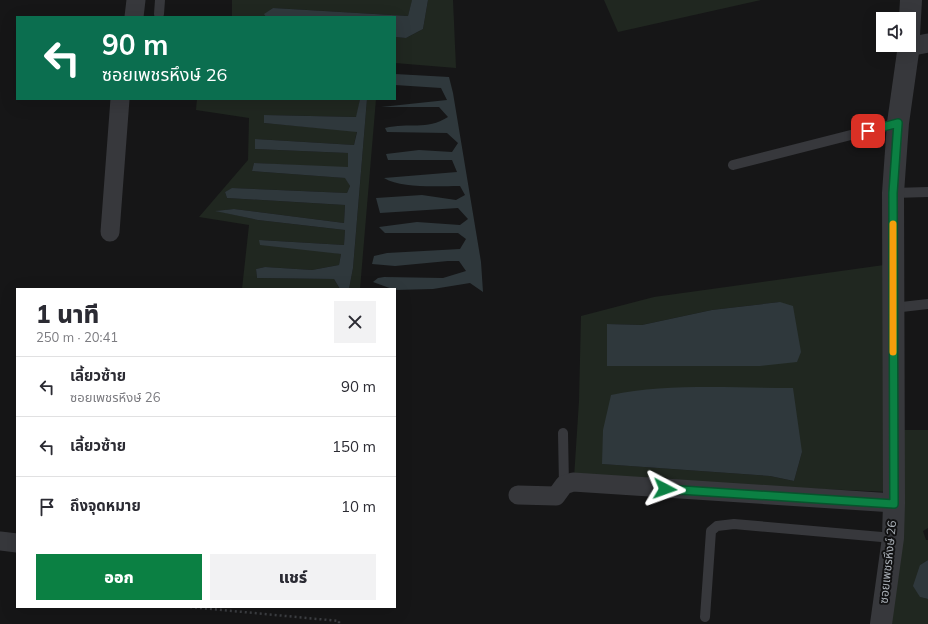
<!DOCTYPE html>
<html lang="th">
<head>
<meta charset="utf-8">
<style>
  :root { --surface:#fff; --page:#f2f2f3; --text:#2b2b33; --muted:#7c7c81; --line:#e1e1e2; --accent:#0b8043 }
  body { margin:0; font-family:Mulish,"Noto Sans Thai",sans-serif; background:var(--page); color:var(--text); height:100vh; display:flex; flex-direction:column; font-size:15px; white-space:nowrap }
  * { box-sizing:border-box; margin:0 }
  p { font-size:13px; color:var(--muted) }
  .icon { flex:none; width:22px; height:22px; fill:none; stroke:currentColor; stroke-width:2; stroke-linecap:round; stroke-linejoin:round }
  .map { position:relative; flex:1; overflow:hidden }
  .sheet { position:absolute; left:16px; top:288px; width:380px; height:320px; display:flex; flex-direction:column; background:var(--surface); border-radius:0px; box-shadow:0 4px 16px #0002 }
  .sheet>* { flex:none }
  .hud { position:absolute; left:16px; top:16px; width:380px; height:84px; border-radius:0px; box-shadow:0 4px 16px #0002; background:#0b6e4f; color:#fff; overflow:hidden }
  .controls { position:absolute; left:876px; top:12px; display:grid; gap:8px }
  .controls a { display:grid; place-items:center; width:40px; height:40px; border-radius:0px; background:var(--surface); box-shadow:0 4px 16px #0002; font-size:20px }
  .pin { position:absolute; display:grid; place-items:center; width:34px; height:34px; color:#fff; margin:-17px; border-radius:8px; box-shadow:0 2px 6px #0006 }
  .me { position:absolute; width:44px; margin:-22px; rotate:94deg; stroke-linejoin:round; filter:drop-shadow(0 0 3px #0008) }
  .turn { display:flex; align-items:center; gap:14px; height:84px; padding:0 20px; font-size:18px }
  .turn .icon { width:52px; height:52px; stroke-width:2.5 }
  .turn b { display:block; font-size:28px; line-height:34px }
  .round { display:grid; place-items:center; flex:none; width:42px; height:42px; border-radius:0px; background:var(--page) }
  .head { display:flex; align-items:center; justify-content:space-between; height:68px; padding:0 20px }
  h1 { font-size:24px; font-weight:800; line-height:30px }
  .action { display:flex; gap:8px; margin-top:auto; padding:8px 20px }
  .action a { flex:1; height:46px; border-radius:0px; background:var(--accent); color:#fff; font-size:16px; font-weight:800; line-height:46px; text-align:center }
  .action a+a { background:var(--page); color:var(--text) }
  ul { padding:0; list-style:none }
  li { display:flex; align-items:center; gap:12px; height:60px; padding:0 20px; border-top:1px solid var(--line) }
  li div { flex:1 }
  li b { display:block; font-size:15px }
  li em { font-style:normal }
  .map>svg:first-child { display:block }
</style>
</head>
<body>
<div class="map">
<svg width="928" height="624" viewBox="0 0 928 624">
  <rect width="100%" height="100%" fill="#161617"/>
  <g fill="#202720" fill-rule="evenodd">
    <polygon points="232,0 412,0 412,1 408,16 273,8 265,14 266,17 232,17"/>
    <polygon points="428,0 453,0 456,68 395,63 395,37 406,38 423,29"/>
    <polygon points="604,0 761,0 618,32"/>
    <polygon points="197,99 360,99 357,117 264,115 264,123 357,131 354,145 255,139 255,149 349,153 348,168 254,163 252,171 346,178 350,186 347,193 233,188 225,192 227,198 345,205 344,223 234,209 217,211 258,220 345,230 344,245 259,240 341,254 339,265 312,270 265,267 256,269 257,278 334,279 340,289 242,289 249,225 199,217 248,160 249,118 196,110"/>
    <polygon points="367,99 376,99 360,289 349,289 353,268"/>
    <path d="M884 265 889 492 574 478 579 401 581 316 654 297ZM780 302 608 366H607L608 324 642 325 712 310ZM802 452 794 481 770 476 603 464Z"/>
    <polygon points="904,430 928,430 928,528 923,531 926,540 928,540 928,560 920,565 920,597 928,599 928,624 887,624"/>
  </g>
  <g fill="#2f383c">
    <polygon points="412,0 428,0 423,29 406,38 395,37 395,17 266,17 264,14 273,8 408,16"/>
    <path d="M395 74 449 77 453 93 481 262 483 292 470 283 433 289 395 290 373 282 378 278 384 277 443 278 466 271 459 261H448L395 266 372 264 374 256 387 253 460 249 466 239 458 233H385L379 227 417 222 460 225 468 219 458 208 380 213 376 198 422 195 456 200 465 195 460 186C439 186 402 189 384 178L457 172 452 160H388L386 154 419 150 452 152 458 143 447 133 387 132 385 128C409 122 426 131 448 117L439 107H381L447 100 441 88 395 85Z"/>
    <polygon points="360,99 367,99 353,268 349,289 340,289 334,279 257,278 256,269 265,267 312,270 339,265 341,254 260,245 259,240 344,245 345,230 258,220 215,211 234,209 344,223 345,205 227,198 225,192 232,188 347,193 350,186 345,178 252,171 254,163 348,167 348,153 255,149 255,139 354,145 357,132 264,123 264,115 356,117"/>
    <polygon points="780,302 793,306 801,352 797,362 760,366 607,366 607,324 642,325 712,310"/>
    <path d="M793 388 802 452 794 481 770 476 602 464 603 430 611 395C666 383 736 388 793 388Z"/>
    <polygon points="928,560 928,599 920,597 913,586 920,565"/>
  </g>
  <g fill="none" stroke-linecap="round" stroke-linejoin="round">
    <polyline stroke="#3d3f43" stroke-width="2.5" stroke-dasharray="2 3" stroke-linecap="butt" points="190,607 339,621 339,624"/>
    <g stroke="#37383c" stroke-width="10">
      <polyline points="159,14 160,0"/>
      <polyline points="733,165 898,123"/>
      <polyline points="893,193 928,192"/>
      <polyline points="893,308 928,304"/>
      <polyline points="563,433 564,485"/>
      <polyline points="705,617 711,531 717,526 734,524 893,538"/>
    </g>
    <g stroke="#37383c" stroke-width="19">
      <polyline points="134,17 136,0"/>
      <polyline points="908,47 928,43"/>
      <polyline points="110,232 120,99"/>
      <polyline points="518,495 556,496 564,485 573,482 894,503"/>
      <polyline points="0,541 17,543"/>
    </g>
    <g stroke="#37383c" stroke-width="22">
      <polyline points="909,35 911,0"/>
      <polyline points="881,624 893,538 894,503 893,193 898,123 909,45"/>
    </g>
  </g>
  <g fill="none" stroke-linecap="round" stroke-linejoin="round">
    <g stroke="#07532c" stroke-width="10">
      <polyline id="route" points="665,489 894,504 893,193 898,123 868,131"/>
    </g>
    <use href="#route" stroke="#0b8043" stroke-width="7"/>
    <polyline stroke="#f59e0b" stroke-width="7" points="893,224 893,352"/>
  </g>
  <g text-anchor="middle" stroke-width="4" stroke-linejoin="round" paint-order="stroke">
    <g font-size="12" fill="#a9afb6" stroke="#111112">
      <text transform="translate(888 562) rotate(-84)" y="4">ซอยเพชรหึงษ์ 26</text>
    </g>
  </g>
</svg>
<div class="controls">
<a><svg class="icon" aria-label="sound" viewBox="0 0 24 24"><path d="M4 9h4l5-4v14l-5-4H4zM17 9q2 3 0 6"/></svg></a>
</div>
<div class="pin" style="left:868px;top:131px;background:#d93025"><svg class="icon" aria-label="arrive" viewBox="0 0 24 24"><path d="M6 21V4h12l-3 4 3 4H6"/></svg></div>
<svg class="me" style="left:665px;top:489px" viewBox="-20 -20 40 40"><path d="M0-17L14 15 0 8-14 15z" fill="#0b8043" stroke="#fff" stroke-width="4"/></svg>
<div class="hud">
<div class="turn"><svg class="icon" aria-label="left" viewBox="0 0 24 24"><path d="M17 20v-9H6M10 6l-5 5 5 5"/></svg><div><b>90 m</b>ซอยเพชรหึงษ์ 26</div></div>
</div>
<section class="sheet">
<div class="head"><div><h1>1 นาที</h1><p>250 m · 20:41</p></div><a class="round"><svg class="icon" aria-label="close" viewBox="0 0 24 24"><path d="M6 6l12 12M18 6L6 18"/></svg></a></div>
<ul>
<li><svg class="icon" aria-label="left" viewBox="0 0 24 24"><path d="M17 20v-9H6M10 6l-5 5 5 5"/></svg><div><b>เลี้ยวซ้าย</b><p>ซอยเพชรหึงษ์ 26</p></div><em>90 m</em></li>
<li><svg class="icon" aria-label="left" viewBox="0 0 24 24"><path d="M17 20v-9H6M10 6l-5 5 5 5"/></svg><div><b>เลี้ยวซ้าย</b></div><em>150 m</em></li>
<li><svg class="icon" aria-label="arrive" viewBox="0 0 24 24"><path d="M6 21V4h12l-3 4 3 4H6"/></svg><div><b>ถึงจุดหมาย</b></div><em>10 m</em></li>
</ul>
<div class="action"><a>ออก</a><a>แชร์</a></div>
</section>
</div>
</body>
</html>
